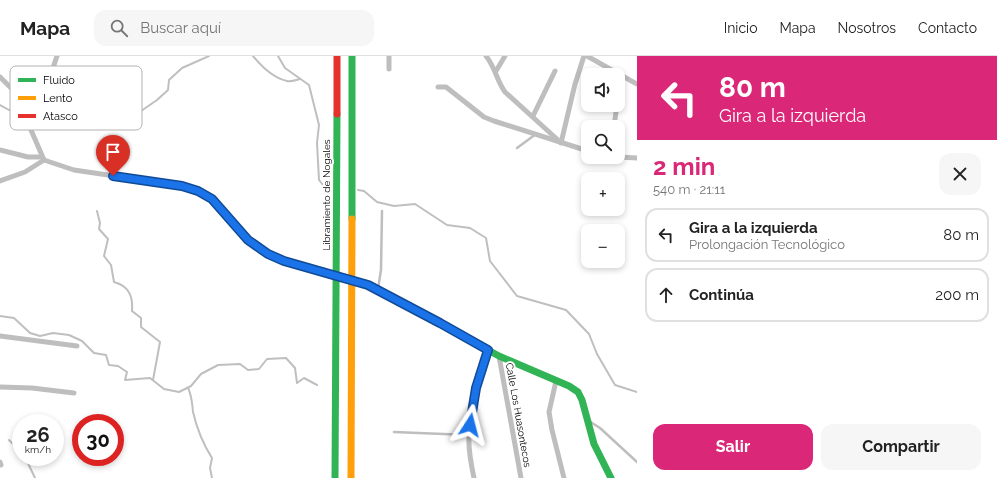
<!DOCTYPE html>
<html lang="es">
<head>
<meta charset="utf-8">
<style>
  :root { --surface:#fff; --page:#f6f6f6; --text:#222; --muted:#767676; --line:#e0e0e0; --accent:#db2777 }
  body { margin:0; font-family:Raleway,sans-serif; background:var(--page); color:var(--text); height:100vh; display:flex; flex-direction:column; font-size:15px; white-space:nowrap }
  * { box-sizing:border-box; margin:0 }
  p { font-size:13px; color:var(--muted) }
  .icon { flex:none; width:22px; height:22px; fill:none; stroke:currentColor; stroke-width:2; stroke-linecap:round; stroke-linejoin:round }
  .map { position:relative; flex:1; overflow:hidden }
  .sheet { display:flex; flex-direction:column; background:var(--surface); width:360px }
  .sheet>* { flex:none }
  .guide { background:#db2777; color:#fff; overflow:hidden }
  .tools { position:absolute; left:581px; top:12px; display:grid; gap:8px }
  .tools a { display:grid; place-items:center; width:44px; height:44px; border-radius:8px; background:var(--surface); box-shadow:0 2px 6px #0003; font-size:20px }
  .speed { position:absolute; left:12px; top:358px; display:flex; gap:8px; font-size:20px; font-weight:700; text-align:center }
  .speed>* { display:grid; place-content:center; width:52px; height:52px; border-radius:50%; background:var(--surface); box-shadow:0 2px 6px #0003; line-height:1 }
  .speed small { font-size:10px; font-weight:400 }
  .speed .limit { border:6px solid #d22; background:#fff; color:#111 }
  .pin { position:absolute; display:grid; place-items:center; width:34px; height:34px; color:#fff; margin:-41px -17px; border-radius:50% 50% 50% 0; rotate:-45deg; box-shadow:0 0 4px #0007 }
  .pin .icon { rotate:45deg }
  .me { position:absolute; width:44px; margin:-22px; rotate:9deg; stroke-linejoin:round; filter:drop-shadow(0 0 3px #0008) }
  .turn { display:flex; align-items:center; gap:14px; height:84px; padding:0 16px; font-size:18px }
  .turn .icon { width:52px; height:52px; stroke-width:2.5 }
  .turn b { display:block; font-size:28px; line-height:34px }
  .round { display:grid; place-items:center; flex:none; width:42px; height:42px; border-radius:12px; background:var(--page) }
  .headline { display:flex; align-items:center; justify-content:space-between; height:68px; padding:0 16px }
  h1 { font-size:24px; font-weight:700; line-height:30px; color:var(--accent) }
  .primary-button { display:flex; gap:8px; margin-top:auto; padding:8px 16px }
  .primary-button a { flex:1; height:46px; border-radius:12px; background:var(--accent); color:#fff; font-size:16px; font-weight:700; line-height:46px; text-align:center }
  .primary-button a+a { background:var(--page); color:var(--text) }
  ul { padding:0; list-style:none }
  li { display:flex; align-items:center; gap:12px; height:54px; margin:0 8px 6px; padding:0 8px; border:2px solid var(--line); border-radius:12px }
  li div { flex:1 }
  li b { display:block; font-size:15px }
  li em { font-style:normal }
  header { display:flex; align-items:center; gap:24px; box-sizing:border-box; height:56px; padding:0 20px; background:var(--surface); border-bottom:1px solid var(--line) }
  header strong { font-size:19px }
  nav { display:flex; gap:22px; margin-inline-start:auto; font-size:14px }
  .search { width:280px; height:36px; background:var(--page); display:flex; align-items:center; gap:10px; box-sizing:border-box; padding:0 14px; border-radius:12px; color:var(--muted); font-size:15px }
  main { display:flex; flex:1; min-height:0 }
  .map>svg:first-child { display:block }
</style>
</head>
<body>
<header>
<strong>Mapa</strong>
<div class="search"><svg class="icon" aria-label="search" viewBox="0 0 24 24"><circle cx="10" cy="10" r="6"/><path d="M15 15l6 6"/></svg>Buscar aquí</div>
<nav><a>Inicio</a><a>Mapa</a><a>Nosotros</a><a>Contacto</a></nav>
</header>
<main>
<div class="map">
<svg width="637" height="422" viewBox="0 0 637 422">
  <rect width="100%" height="100%" fill="#fff"/>
  <g fill="none" stroke-linecap="round" stroke-linejoin="round">
    <g stroke="#bfbfbf" stroke-width="2">
      <path d="M253 0C262 11 273 22 287 25 291 26 296 24 300 23"/>
      <polyline points="278,0 285,12 309,29 319,69 317,87 319,124 323,129 329,130"/>
      <polyline points="0,49 9,54 63,66 81,68 115,65 141,55 157,44 168,34 169,24 182,12 209,0"/>
      <polyline points="358,134 364,135 377,146 394,150 415,148 447,169 470,172 486,182 490,205 517,240 566,254 589,278 597,298 615,329 637,336"/>
      <path d="M97 155 100 167 99 173 108 183 104 200 111 209 114 226C129 230 133 240 132 255L141 262V271L160 286 153 324"/>
      <polyline points="0,260 14,262 30,277 40,280 53,277 69,279 82,285 94,297 106,299 109,309 118,310 127,316 125,324 150,322 164,333 179,336 191,330 201,318 218,309 240,308 248,314 259,313 267,303 286,302 295,312 297,327 304,322 317,329"/>
      <path d="M188 332C192 340 192 347 193 356 197 373 203 388 212 402L210 412 212 422"/>
      <polyline points="9,384 21,396"/>
      <polyline points="25,401 35,422"/>
    </g>
    <g stroke="#bebebe" stroke-width="2.5">
      <polyline points="517,92 536,78"/>
      <polyline points="378,233 381,214 382,155"/>
      <polyline points="589,365 600,372 637,406"/>
      <polyline points="394,376 468,379"/>
    </g>
    <g stroke="#bebebe" stroke-width="5">
      <path d="M486 0C495 11 497 25 505 36L559 85"/>
      <polyline points="587,0 637,28"/>
      <polyline points="389,13 389,0"/>
      <polyline points="496,15 505,0"/>
      <polyline points="0,21 27,48 31,74 44,104 74,114 182,130 198,135 211,143 248,184 268,199 321,216"/>
      <polyline points="438,31 446,31 484,61 494,65 588,95"/>
      <polyline points="618,36 620,19"/>
      <polyline points="27,48 53,12 57,0"/>
      <polyline points="533,60 555,15"/>
      <polyline points="615,63 617,49"/>
      <polyline points="561,87 575,28 584,0"/>
      <polyline points="0,94 28,101 42,101"/>
      <polyline points="618,101 637,102"/>
      <polyline points="0,125 25,116 44,104"/>
      <polyline points="0,280 77,290"/>
      <polyline points="499,300 521,422"/>
      <polyline points="556,325 549,356 552,374 564,422"/>
      <polyline points="0,331 32,332 74,337"/>
      <polyline points="0,406 1,409"/>
      <path d="M474 422C471 408 468 393 469 379 469 351 478 320 488 294"/>
    </g>
    <g stroke="#30b455" stroke-width="7">
      <polyline points="352,163 352,0"/>
      <polyline points="368,229 499,300 569,330 578,336 582,344 594,388 611,422"/>
      <polyline points="335,422 337,58"/>
    </g>
    <polyline stroke="#ff9f0a" stroke-width="7" points="351,422 352,163"/>
    <polyline stroke="#e5322d" stroke-width="7" points="337,58 337,0"/>
    <polyline stroke="#30b455" stroke-width="7" points="321,216 368,229"/>
  </g>
  <g fill="none" stroke-linecap="round" stroke-linejoin="round">
    <g stroke="#114b97" stroke-width="10">
      <polyline id="route" points="113,120 182,130 198,135 212,143 248,184 268,198 284,205 368,229 440,267 488,294 476,332 470,369"/>
    </g>
    <use href="#route" stroke="#1a73e8" stroke-width="7"/>
  </g>
  <g text-anchor="middle" stroke-width="4" stroke-linejoin="round" paint-order="stroke">
    <g font-size="10" fill="#000" stroke="#fff">
      <text transform="translate(326 139) rotate(-90)" y="4">Libramiento de Nogales</text>
      <text transform="translate(519 359) rotate(80)" y="4">Calle Los Huasontecos</text>
    </g>
  </g>
  <rect x="10" y="10" width="132" height="64" rx="6" fill="#fff" stroke="#b2b2b2" stroke-width="1"/>
  <rect x="18" y="22" width="18" height="4" fill="#30b455"/>
  <rect x="18" y="40" width="18" height="4" fill="#ff9f0a"/>
  <rect x="18" y="58" width="18" height="4" fill="#e5322d"/>
  <g font-size="11" fill="#000">
    <text x="43" y="28">Fluido</text>
    <text x="43" y="46">Lento</text>
    <text x="43" y="64">Atasco</text>
  </g>
</svg>
<div class="tools">
<a><svg class="icon" aria-label="sound" viewBox="0 0 24 24"><path d="M4 9h4l5-4v14l-5-4H4zM17 9q2 3 0 6"/></svg></a>
<a><svg class="icon" aria-label="search" viewBox="0 0 24 24"><circle cx="10" cy="10" r="6"/><path d="M15 15l6 6"/></svg></a>
<a>+</a>
<a>−</a>
</div>
<div class="speed"><div>26<small>km/h</small></div><div class="limit">30</div></div>
<div class="pin" style="left:113px;top:120px;background:#d93025"><svg class="icon" aria-label="arrive" viewBox="0 0 24 24"><path d="M6 21V4h12l-3 4 3 4H6"/></svg></div>
<svg class="me" style="left:470px;top:369px" viewBox="-20 -20 40 40"><path d="M0-17L14 15 0 8-14 15z" fill="#1a73e8" stroke="#fff" stroke-width="4"/></svg>
</div>
<section class="sheet">
<div class="guide">
<div class="turn"><svg class="icon" aria-label="left" viewBox="0 0 24 24"><path d="M17 20v-9H6M10 6l-5 5 5 5"/></svg><div><b>80 m</b>Gira a la izquierda</div></div>
</div>
<div class="headline"><div><h1>2 min</h1><p>540 m · 21:11</p></div><a class="round"><svg class="icon" aria-label="close" viewBox="0 0 24 24"><path d="M6 6l12 12M18 6L6 18"/></svg></a></div>
<ul>
<li><svg class="icon" aria-label="left" viewBox="0 0 24 24"><path d="M17 20v-9H6M10 6l-5 5 5 5"/></svg><div><b>Gira a la izquierda</b><p>Prolongación Tecnológico</p></div><em>80 m</em></li>
<li><svg class="icon" aria-label="ahead" viewBox="0 0 24 24"><path d="M12 20V5M6 11l6-6 6 6"/></svg><div><b>Continúa</b></div><em>200 m</em></li>
</ul>
<div class="primary-button"><a>Salir</a><a>Compartir</a></div>
</section>
</main>
</body>
</html>
